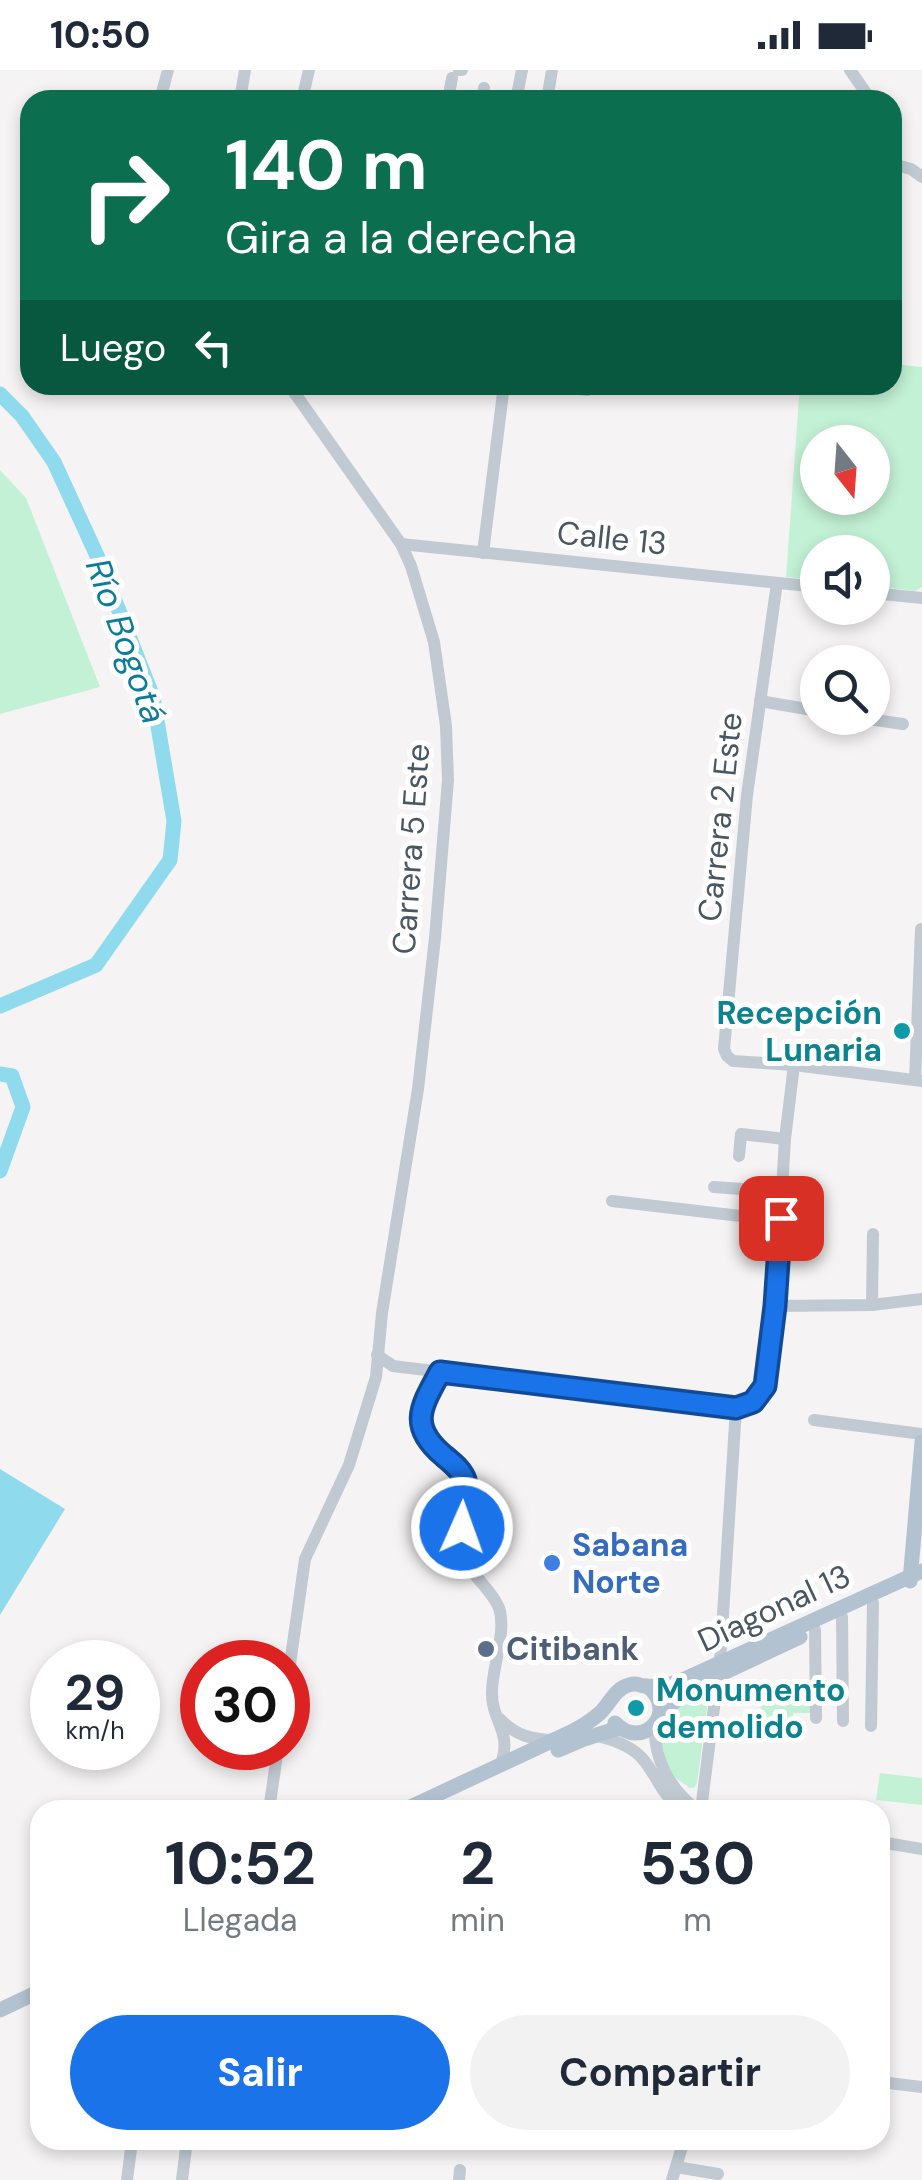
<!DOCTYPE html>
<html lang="es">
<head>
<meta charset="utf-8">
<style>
  :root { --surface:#fff; --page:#f2f2f3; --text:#1f2937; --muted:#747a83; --accent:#1a73e8 }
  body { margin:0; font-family:"DM Sans",sans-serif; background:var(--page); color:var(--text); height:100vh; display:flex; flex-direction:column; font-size:38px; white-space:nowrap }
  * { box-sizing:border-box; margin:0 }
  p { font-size:32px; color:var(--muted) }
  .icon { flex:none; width:55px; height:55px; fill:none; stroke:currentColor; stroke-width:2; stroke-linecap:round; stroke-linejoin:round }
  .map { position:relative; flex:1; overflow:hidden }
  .side { position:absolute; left:30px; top:1730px; width:860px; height:350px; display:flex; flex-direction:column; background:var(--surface); border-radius:30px; box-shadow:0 5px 15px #0003 }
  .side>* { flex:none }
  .banner { position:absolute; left:20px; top:20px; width:882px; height:305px; border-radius:30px; box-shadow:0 5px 15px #0003; background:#0b6e4f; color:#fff; overflow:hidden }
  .needle { width:65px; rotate:163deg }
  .fabs { position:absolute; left:800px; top:355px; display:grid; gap:20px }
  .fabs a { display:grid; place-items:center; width:90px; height:90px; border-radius:50%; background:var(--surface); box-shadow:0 5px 15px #0003; font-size:50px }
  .speed { position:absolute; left:30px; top:1570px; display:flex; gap:20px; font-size:50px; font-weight:700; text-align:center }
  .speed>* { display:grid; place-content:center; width:130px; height:130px; border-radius:50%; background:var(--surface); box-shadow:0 5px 15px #0003; line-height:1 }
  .speed small { font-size:25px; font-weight:400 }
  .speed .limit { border:15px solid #d22; background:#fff; color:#111 }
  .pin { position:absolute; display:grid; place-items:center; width:85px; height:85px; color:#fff; margin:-42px; border-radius:20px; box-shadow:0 5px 15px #0006 }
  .me { position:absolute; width:110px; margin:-55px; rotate:2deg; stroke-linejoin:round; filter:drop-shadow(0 0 8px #0008) }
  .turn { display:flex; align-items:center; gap:35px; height:210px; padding:0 40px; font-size:45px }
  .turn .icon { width:130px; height:130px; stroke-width:2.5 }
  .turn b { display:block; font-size:70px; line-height:85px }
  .then { display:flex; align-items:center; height:95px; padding:0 40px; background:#0003; gap:20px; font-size:38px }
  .eta { display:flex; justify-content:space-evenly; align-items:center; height:170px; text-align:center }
  .eta b { font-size:60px; font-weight:700; line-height:70px }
  .primary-button { display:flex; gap:20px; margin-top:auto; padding:20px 40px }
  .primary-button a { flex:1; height:115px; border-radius:60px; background:var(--accent); color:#fff; font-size:40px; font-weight:700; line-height:115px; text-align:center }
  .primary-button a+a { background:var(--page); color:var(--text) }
  .status { display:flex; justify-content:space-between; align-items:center; height:70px; padding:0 50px; background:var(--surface); direction:ltr }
  .status svg { height:28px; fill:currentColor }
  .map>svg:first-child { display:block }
</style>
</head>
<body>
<div class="status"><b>10:50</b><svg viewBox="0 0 49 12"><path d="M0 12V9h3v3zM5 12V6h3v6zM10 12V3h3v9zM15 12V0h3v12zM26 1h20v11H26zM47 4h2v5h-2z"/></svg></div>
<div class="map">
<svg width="922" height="2110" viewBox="0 0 922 2110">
  <rect width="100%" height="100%" fill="#f5f3f3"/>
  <g fill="#c3f1d5" fill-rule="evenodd">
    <path d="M893 294 922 297V517L915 521 873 516 872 482H818L817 510 786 507 800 315H892ZM872 372V428H818V372Z"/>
    <polygon points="0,400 26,428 100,617 0,644"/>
    <polygon points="702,1620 709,1624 697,1713 694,1718 690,1718 670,1704 661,1673 663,1659 676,1637"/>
    <polygon points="811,1624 810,1643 793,1643 793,1652 784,1656 782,1671 764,1669 760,1631 781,1625"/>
    <polygon points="880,1703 922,1708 922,1735 876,1730"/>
  </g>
  <polygon fill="#90daee" points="0,1399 65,1439 0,1545"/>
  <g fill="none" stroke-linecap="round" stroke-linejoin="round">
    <g stroke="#90daee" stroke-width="15">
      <polyline points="0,324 22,346 54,392 99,490 153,627 174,751 170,790 96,895 0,936"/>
      <polyline points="0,1004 12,1006 23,1037 0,1101"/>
    </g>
    <g stroke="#c1cad2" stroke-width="12">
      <polyline points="459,0 462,0"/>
      <polyline points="850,0 871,30"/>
      <polyline points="160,30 168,0"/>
      <polyline points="240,30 245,0"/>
      <polyline points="302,30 309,0"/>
      <polyline points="448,30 452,8"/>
      <polyline points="482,30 484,18"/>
      <polyline points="516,30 522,0"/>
      <polyline points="547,30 552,0"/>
      <polyline points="892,94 911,99 922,107"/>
      <polyline points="544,315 588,320 589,315"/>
      <polyline points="401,474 818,517"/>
      <polyline points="483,483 504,315"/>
      <polyline points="777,513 747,725 724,979 727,986 733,991 794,995 922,1011"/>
      <polyline points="872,523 922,528"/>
      <polyline points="760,631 818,641"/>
      <polyline points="861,648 903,654"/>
      <polyline points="915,1010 921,859"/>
      <polyline points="739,1086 741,1064 785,1069"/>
      <polyline points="714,1117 783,1122"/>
      <polyline points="612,1131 749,1147 781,1148"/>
      <polyline points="872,1235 873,1164"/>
      <polyline points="775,1236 872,1235 922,1229"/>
      <polyline points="377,1285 393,1296 736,1338 753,1332 765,1316 775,1236 785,1069 794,995"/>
      <path d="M440 1302C419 1340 408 1356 446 1388 455 1395 462 1400 465 1411 472 1434 457 1458 462 1480 466 1503 491 1517 499 1538 507 1561 492 1597 492 1622 491 1651 514 1663 500 1696"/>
      <polyline points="814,1350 922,1364"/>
      <polyline points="842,1547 843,1651"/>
      <polyline points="815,1560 816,1648"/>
      <polyline points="720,1592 736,1338"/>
      <polyline points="288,1608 305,1489 349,1395 376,1307 382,1243 418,1019 435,868 448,710 446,656 434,572 411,496 401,474 289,315"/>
      <path d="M500 1649C515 1665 532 1670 554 1670"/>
      <path d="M655 1654C653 1688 669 1718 696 1739"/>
      <polyline points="871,1656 873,1533"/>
      <path d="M597 1666C613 1670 629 1675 641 1687 659 1706 662 1733 690 1740"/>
      <polyline points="269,1740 278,1678"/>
      <polyline points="701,1740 718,1606"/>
      <polyline points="880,1772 922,1779"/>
      <polyline points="880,2012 922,2017"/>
      <polyline points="676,2097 718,2104"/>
      <polyline points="127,2110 131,2079"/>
      <polyline points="182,2110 187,2070"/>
      <polyline points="459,2110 460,2100"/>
      <polyline points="672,2110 684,2070"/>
    </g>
    <g stroke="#b3c2d1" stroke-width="15">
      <polyline points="910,1511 922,1372"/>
      <polyline points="660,1644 687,1621 702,1613 800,1567"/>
      <path d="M615 1653C643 1682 680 1641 647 1616"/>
      <polyline points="558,1680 584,1669 619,1658"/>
      <path d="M404 1740 573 1661C583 1656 592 1650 600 1643 610 1634 615 1618 629 1615 638 1612 636 1615 645 1616 656 1617 667 1615 678 1612L922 1501"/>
      <polyline points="0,1940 40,1921"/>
    </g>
  </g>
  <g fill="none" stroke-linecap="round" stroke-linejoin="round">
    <g stroke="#114b97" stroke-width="25">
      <path id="route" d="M462 1458C464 1443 470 1425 465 1410 461 1399 452 1393 444 1386 408 1356 421 1337 440 1302L736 1338 753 1332 765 1316 775 1236 781 1148"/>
    </g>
    <use href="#route" stroke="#1a73e8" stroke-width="18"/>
  </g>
  <g fill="#0f9aa8" stroke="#fff" stroke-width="4">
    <circle cx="902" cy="961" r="10"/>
    <circle cx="636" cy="1638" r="10"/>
  </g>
  <circle fill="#3f7fe0" stroke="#fff" stroke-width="4" cx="552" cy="1493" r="10"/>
  <circle fill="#5c6f8a" stroke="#fff" stroke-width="4" cx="486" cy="1579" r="10"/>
  <g text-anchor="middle" stroke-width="10" stroke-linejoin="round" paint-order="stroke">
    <g font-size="32" fill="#4a5661" stroke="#fff">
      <text transform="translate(612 468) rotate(6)" y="11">Calle 13</text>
      <text transform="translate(720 747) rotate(-84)" y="11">Carrera 2 Este</text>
      <text transform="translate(411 779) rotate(-86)" y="11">Carrera 5 Este</text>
      <text transform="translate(774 1538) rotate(-25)" y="11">Diagonal 13</text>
    </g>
    <g font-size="32" font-weight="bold" fill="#0d838f" stroke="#fff" text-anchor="end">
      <text x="882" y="954">Recepción<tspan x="882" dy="37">Lunaria</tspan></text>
      <text x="656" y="1631" text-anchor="start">Monumento<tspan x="656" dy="37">demolido</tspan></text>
    </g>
    <g font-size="32" font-weight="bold" fill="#366cbe" stroke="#fff" text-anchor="start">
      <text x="572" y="1486">Sabana<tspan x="572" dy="37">Norte</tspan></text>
    </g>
    <g font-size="32" font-weight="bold" fill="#4e5e75" stroke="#fff" text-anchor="start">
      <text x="506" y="1590">Citibank</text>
    </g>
    <g font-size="35" font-style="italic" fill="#0c7c9b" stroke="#fff">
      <text transform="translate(126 571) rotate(70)" y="12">Río Bogotá</text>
    </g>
  </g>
</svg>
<div class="fabs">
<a><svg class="needle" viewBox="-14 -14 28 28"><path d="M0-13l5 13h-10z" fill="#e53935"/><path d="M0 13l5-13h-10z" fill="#747a83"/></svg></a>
<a><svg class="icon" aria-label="sound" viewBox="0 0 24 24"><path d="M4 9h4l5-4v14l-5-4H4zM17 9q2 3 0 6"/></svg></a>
<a><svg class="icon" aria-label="search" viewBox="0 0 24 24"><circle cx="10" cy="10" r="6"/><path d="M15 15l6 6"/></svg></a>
</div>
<div class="speed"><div>29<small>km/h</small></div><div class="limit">30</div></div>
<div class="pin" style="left:781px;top:1148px;background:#d93025"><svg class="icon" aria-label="arrive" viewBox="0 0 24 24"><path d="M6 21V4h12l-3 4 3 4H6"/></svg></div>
<svg class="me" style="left:462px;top:1458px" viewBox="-20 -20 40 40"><circle r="17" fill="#1a73e8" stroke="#fff" stroke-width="3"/><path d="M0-11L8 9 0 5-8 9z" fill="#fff"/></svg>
<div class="banner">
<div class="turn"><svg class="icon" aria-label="right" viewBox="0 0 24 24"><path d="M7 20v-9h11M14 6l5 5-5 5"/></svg><div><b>140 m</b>Gira a la derecha</div></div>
<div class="then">Luego<svg class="icon" aria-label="left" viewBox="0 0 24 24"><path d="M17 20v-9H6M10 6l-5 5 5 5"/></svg></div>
</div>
<section class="side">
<div class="eta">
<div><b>10:52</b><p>Llegada</p></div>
<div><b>2</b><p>min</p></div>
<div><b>530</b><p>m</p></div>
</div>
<div class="primary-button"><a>Salir</a><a>Compartir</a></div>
</section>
</div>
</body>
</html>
